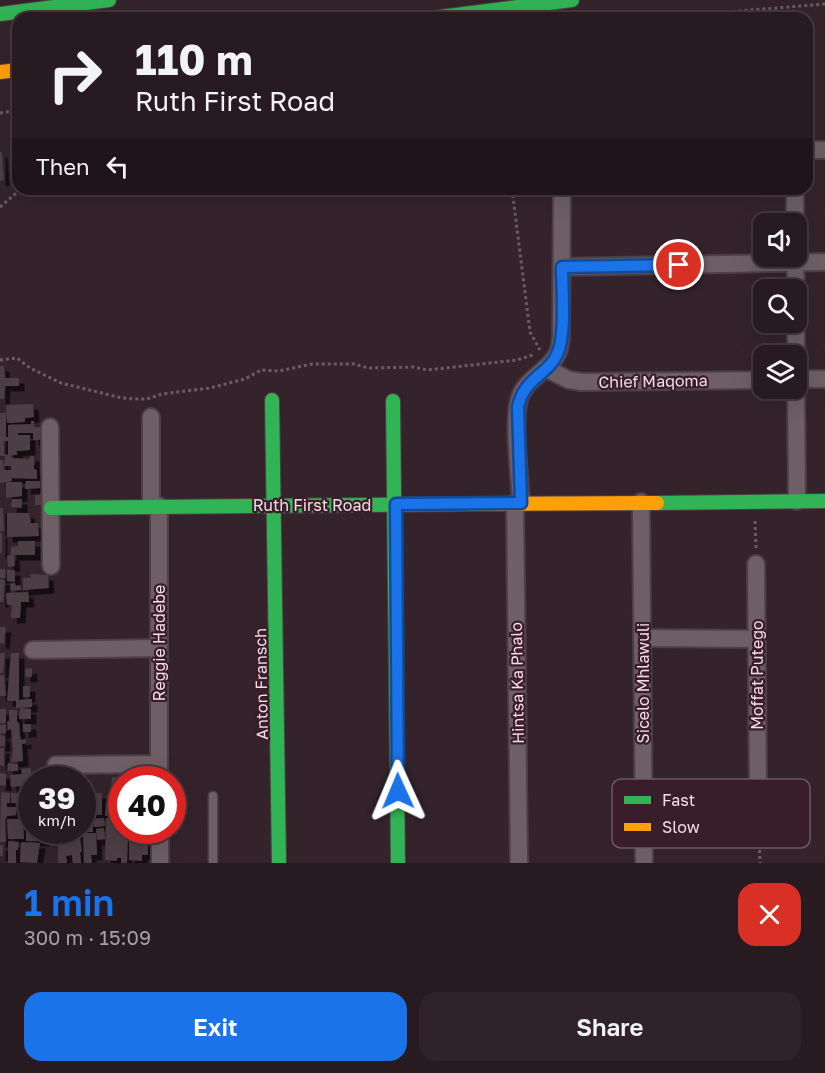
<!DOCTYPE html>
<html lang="en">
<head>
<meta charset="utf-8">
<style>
  :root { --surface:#271a20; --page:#2f2329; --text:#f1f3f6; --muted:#a4a1a5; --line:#43383e; --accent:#1a73e8 }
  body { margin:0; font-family:"Golos Text",sans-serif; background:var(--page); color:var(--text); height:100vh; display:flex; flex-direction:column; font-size:22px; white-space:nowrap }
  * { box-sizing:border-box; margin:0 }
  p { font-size:20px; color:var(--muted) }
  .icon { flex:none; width:33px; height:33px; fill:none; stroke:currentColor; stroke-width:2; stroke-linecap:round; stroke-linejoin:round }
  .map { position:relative; height:863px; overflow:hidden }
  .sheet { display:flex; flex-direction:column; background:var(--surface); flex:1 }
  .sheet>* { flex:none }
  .top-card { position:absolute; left:12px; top:12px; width:801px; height:183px; border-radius:18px; box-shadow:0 6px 24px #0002,0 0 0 2px var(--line); background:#271a20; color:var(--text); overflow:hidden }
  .fabs { position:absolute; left:753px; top:213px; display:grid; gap:12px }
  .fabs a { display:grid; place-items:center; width:54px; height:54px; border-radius:12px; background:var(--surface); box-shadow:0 6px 24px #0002,0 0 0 2px var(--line); font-size:30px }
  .speed { position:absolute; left:18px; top:766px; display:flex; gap:12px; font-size:30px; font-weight:700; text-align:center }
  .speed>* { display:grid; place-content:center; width:78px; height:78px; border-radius:50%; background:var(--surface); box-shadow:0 6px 24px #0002,0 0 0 2px var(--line); line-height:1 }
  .speed small { font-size:15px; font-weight:400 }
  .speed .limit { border:9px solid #d22; background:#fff; color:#111 }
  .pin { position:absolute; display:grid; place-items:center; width:51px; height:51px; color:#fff; margin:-26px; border:3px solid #fff; border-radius:50%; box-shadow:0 2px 6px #0007 }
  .me { position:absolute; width:66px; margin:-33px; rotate:359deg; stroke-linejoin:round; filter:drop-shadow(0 0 4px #0008) }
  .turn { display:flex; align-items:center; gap:21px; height:126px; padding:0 24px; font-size:27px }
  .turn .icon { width:78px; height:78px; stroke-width:2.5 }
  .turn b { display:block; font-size:42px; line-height:51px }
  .then { display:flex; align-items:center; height:57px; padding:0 24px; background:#0003; gap:12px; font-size:22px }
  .round { display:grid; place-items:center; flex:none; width:63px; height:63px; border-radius:18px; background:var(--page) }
  .summary { display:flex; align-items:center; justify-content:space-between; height:102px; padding:0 24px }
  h1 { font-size:36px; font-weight:600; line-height:45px; color:var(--accent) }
  .cta { display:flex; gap:12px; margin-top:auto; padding:12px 24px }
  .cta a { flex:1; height:69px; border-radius:18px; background:var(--accent); color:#fff; font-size:24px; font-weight:600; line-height:69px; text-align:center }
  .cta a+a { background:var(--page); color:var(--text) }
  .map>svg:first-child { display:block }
</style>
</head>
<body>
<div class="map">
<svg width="825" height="863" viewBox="0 0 825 863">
  <defs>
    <filter id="shadow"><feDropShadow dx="5.5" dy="5.5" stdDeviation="0" flood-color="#0009"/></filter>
  </defs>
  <rect width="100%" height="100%" fill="#34232b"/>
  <g fill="#4d3e45" filter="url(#shadow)">
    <polygon points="0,152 2,152 4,180 0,181"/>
    <polygon points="0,366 4,366 5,378 19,378 19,386 5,386 4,399 0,399"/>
    <polygon points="33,404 34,417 25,418 25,422 7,423 6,405"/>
    <polygon points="0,413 6,413 6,437 8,437 8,441 4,441 4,454 8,455 8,425 31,424 31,421 34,421 34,427 41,427 42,440 33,440 33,433 18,433 18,435 30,435 30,450 17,451 17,455 12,455 11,458 30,459 30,456 34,456 34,469 37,470 37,479 12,478 12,481 0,483 0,460 3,460 4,470 11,470 11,466 4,466 5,456 0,456"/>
    <polygon points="26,481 40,481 40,488 25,489"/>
    <polygon points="6,482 22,482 22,496 6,498"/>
    <rect x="35" y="495" width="8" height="10"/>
    <polygon points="12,499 22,499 22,508 11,507"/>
    <polygon points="0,508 3,508 4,531 0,531"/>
    <polygon points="7,513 29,513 31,522 29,523 38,523 39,536 7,537"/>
    <rect x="0" y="533" width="2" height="20"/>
    <polygon points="18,541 35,541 35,555 14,555 15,566 8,567 7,556 11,555 11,547 18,546"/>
    <polygon points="0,569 5,569 6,578 0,578"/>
    <polygon points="7,570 15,570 15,582 7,581"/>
    <polygon points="30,574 48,575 49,588 23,590 23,578 31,578"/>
    <polygon points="0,579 5,580 3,602 0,602"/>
    <polygon points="15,583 16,586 20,585 21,590 11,591 10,584"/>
    <polygon points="28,592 29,602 21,602 20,618 11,618 12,605 7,605 6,593"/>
    <polygon points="0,627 6,627 4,644 0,643"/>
    <polygon points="0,653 5,653 3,673 0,673"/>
    <polygon points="11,653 19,653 19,700 32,699 32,707 16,708 16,701 7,701"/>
    <polygon points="32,668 32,677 25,677 25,669"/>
    <polygon points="0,675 4,675 6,696 0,696"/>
    <rect x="23" y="686" width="7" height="11"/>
    <polygon points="20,708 31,709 31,719 19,719"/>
    <rect x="0" y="709" width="6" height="14"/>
    <polygon points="9,710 17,710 17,722 19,723 20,736 21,740 26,739 26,743 22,744 23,761 11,762 13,750 11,729 8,730 7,722 9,721"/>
    <polygon points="6,724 6,733 0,734 0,725"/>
    <rect x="23" y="724" width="8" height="8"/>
    <polygon points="0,735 5,736 5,746 0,746"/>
    <polygon points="0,748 4,748 4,766 0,765"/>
    <polygon points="8,763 18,764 18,771 7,771"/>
    <polygon points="31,768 31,781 23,782 23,786 11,787 10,775 22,774 21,769"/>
    <polygon points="139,772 146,772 146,776 150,777 150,780 131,780 131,774 139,774"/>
    <polygon points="0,773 6,774 6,786 0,785"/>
    <polygon points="112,777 125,778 125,780 122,780 122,795 111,794"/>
    <polygon points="1,792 10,793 10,803 7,803 7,807 16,807 16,815 7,816 7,818 5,818 6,842 0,842"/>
    <rect x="11" y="793" width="8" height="10"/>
    <polygon points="102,793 102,815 87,815 87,818 82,818 82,802 91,803 90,794"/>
    <polygon points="27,798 32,798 32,810 26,810 27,815 17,815 18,805 27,805"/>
    <polygon points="106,802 122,803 122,812 117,812 117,816 105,816"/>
    <polygon points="104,818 105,826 94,827 93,819"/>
    <polygon points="106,818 122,818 122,831 128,831 127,863 121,863 121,858 117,858 117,861 105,860"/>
    <polygon points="7,819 23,819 24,839 8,839"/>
    <rect x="82" y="819" width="11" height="13"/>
    <polygon points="104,828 105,839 97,840 96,829"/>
    <polygon points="71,831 79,831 82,852 80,852 81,863 73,863 72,855 66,856 67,863 58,863 58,843 60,843 59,834"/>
    <polygon points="129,831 148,832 148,855 142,855 142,861 129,860"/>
    <rect x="26" y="832" width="18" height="9"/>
    <polygon points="83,833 96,833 97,855 91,855 92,863 84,863"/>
    <polygon points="8,841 19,842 18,850 16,850 16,863 8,863"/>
    <polygon points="21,842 40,843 37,863 20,862"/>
    <rect x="0" y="845" width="3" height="11"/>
  </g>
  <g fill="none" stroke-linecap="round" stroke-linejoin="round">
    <g stroke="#4e3f46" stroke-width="11">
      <polyline id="lane" points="213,863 213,796"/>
    </g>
    <g stroke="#4e3f46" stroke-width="20">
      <g id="street">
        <polyline points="807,150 825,150"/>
        <polyline points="795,189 795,224"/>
        <polyline points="795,256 796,290"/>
        <polyline points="562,267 825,262"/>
        <polyline points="796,322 796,356"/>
        <polyline points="545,368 569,380 582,382 764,380"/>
        <polyline points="796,379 825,379"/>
        <polyline points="796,388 797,501"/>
        <polyline points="151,417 151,506"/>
        <polyline points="50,427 51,566"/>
        <polyline points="641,502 644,863"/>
        <polyline points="515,503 519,863"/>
        <path d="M521 503C520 478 512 418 520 397 526 378 551 370 558 352 560 348 560 342 561 338L562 189"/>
        <polyline points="159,506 159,780"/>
        <polyline points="756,564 758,787"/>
        <polyline points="642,638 757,639"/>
        <polyline points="33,650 159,648"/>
        <polyline points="56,765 159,764"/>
        <polyline points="160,831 160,863"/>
      </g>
    </g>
    <g stroke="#4e3f46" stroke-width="16">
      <g id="fast">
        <polyline points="0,14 109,0"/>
        <polyline points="433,18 572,0"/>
        <polyline points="272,400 279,863"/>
        <polyline points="393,401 398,863"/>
        <polyline points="657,503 825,501"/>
        <polyline points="51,508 470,504"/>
      </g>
    </g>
    <g stroke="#4e3f46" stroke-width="16">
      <g id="slow">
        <polyline points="0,72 18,70"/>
        <polyline points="470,504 657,503"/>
      </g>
    </g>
    <g stroke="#695c62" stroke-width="3" stroke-dasharray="3 3" stroke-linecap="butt">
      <polyline points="691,18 727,12 825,4"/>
      <polyline points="0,113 18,110"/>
      <polyline points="512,189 530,332 540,350"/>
      <polyline points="0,207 21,189"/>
      <polyline points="0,360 17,358 30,368 61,383 122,398 138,399 147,399 162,394 210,388 245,379 261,370 279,371 312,364 354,364 368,368 414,367 427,370 517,360 533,355"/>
      <polyline points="755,521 756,548"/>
      <polyline points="758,802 760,863"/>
    </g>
    <use href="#lane" stroke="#6d5f65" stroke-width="8"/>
    <use href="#street" stroke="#6d5f65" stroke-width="16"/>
    <use href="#fast" stroke="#30b455" stroke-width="14"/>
    <use href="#slow" stroke="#ff9f0a" stroke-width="14"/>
  </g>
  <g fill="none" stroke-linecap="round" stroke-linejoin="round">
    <g stroke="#114b97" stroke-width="15">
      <path id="route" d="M398 791 396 504 521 503 518 407C524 377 550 374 558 352 566 332 562 289 562 267L679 265"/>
    </g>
    <use href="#route" stroke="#1a73e8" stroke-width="10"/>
  </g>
  <g text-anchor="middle" stroke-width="4.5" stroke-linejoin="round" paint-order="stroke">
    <g font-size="16" fill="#f2dde5" stroke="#3a1d2a">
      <text transform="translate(653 381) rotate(-1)" y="6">Chief Maqoma</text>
      <text x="312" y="511">Ruth First Road</text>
      <text transform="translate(159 643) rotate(-90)" y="6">Reggie Hadebe</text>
      <text transform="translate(757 675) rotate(-90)" y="6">Moffat Putego</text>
      <text transform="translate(517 683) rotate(-91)" y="6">Hintsa Ka Phalo</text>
      <text transform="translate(643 683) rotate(-90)" y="6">Sicelo Mhlawuli</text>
      <text transform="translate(261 684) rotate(-91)" y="6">Anton Fransch</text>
    </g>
  </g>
  <rect x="612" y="779" width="198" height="69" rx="9" fill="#3a1d2a" stroke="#715762" stroke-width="1.5"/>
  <rect x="624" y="796" width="27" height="8" fill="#30b455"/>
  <rect x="624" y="823" width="27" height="8" fill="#ff9f0a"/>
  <g font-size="16" fill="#f2dde5">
    <text x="662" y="806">Fast</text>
    <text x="662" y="833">Slow</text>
  </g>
</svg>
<div class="fabs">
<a><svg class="icon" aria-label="sound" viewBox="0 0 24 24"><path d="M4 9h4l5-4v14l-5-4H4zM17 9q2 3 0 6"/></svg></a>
<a><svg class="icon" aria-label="search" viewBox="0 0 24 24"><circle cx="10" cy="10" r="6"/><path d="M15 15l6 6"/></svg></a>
<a><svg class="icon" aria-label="layers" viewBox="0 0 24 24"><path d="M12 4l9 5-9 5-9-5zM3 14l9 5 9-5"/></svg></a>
</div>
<div class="speed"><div>39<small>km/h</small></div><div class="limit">40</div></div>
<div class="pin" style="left:679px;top:265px;background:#d93025"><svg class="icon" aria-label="arrive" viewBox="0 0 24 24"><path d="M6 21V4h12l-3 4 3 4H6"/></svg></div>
<svg class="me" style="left:398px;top:791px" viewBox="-20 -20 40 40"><path d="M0-17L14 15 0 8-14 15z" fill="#1a73e8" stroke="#fff" stroke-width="4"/></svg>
<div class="top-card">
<div class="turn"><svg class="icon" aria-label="right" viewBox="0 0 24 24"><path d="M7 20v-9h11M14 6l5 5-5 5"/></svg><div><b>110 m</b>Ruth First Road</div></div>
<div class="then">Then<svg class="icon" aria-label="left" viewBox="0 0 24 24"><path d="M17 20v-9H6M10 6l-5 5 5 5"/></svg></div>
</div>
</div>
<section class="sheet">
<div class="summary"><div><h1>1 min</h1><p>300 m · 15:09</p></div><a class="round" style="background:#d93025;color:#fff"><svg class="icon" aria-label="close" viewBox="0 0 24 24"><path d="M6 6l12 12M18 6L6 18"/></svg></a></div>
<div class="cta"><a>Exit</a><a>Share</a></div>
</section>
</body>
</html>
